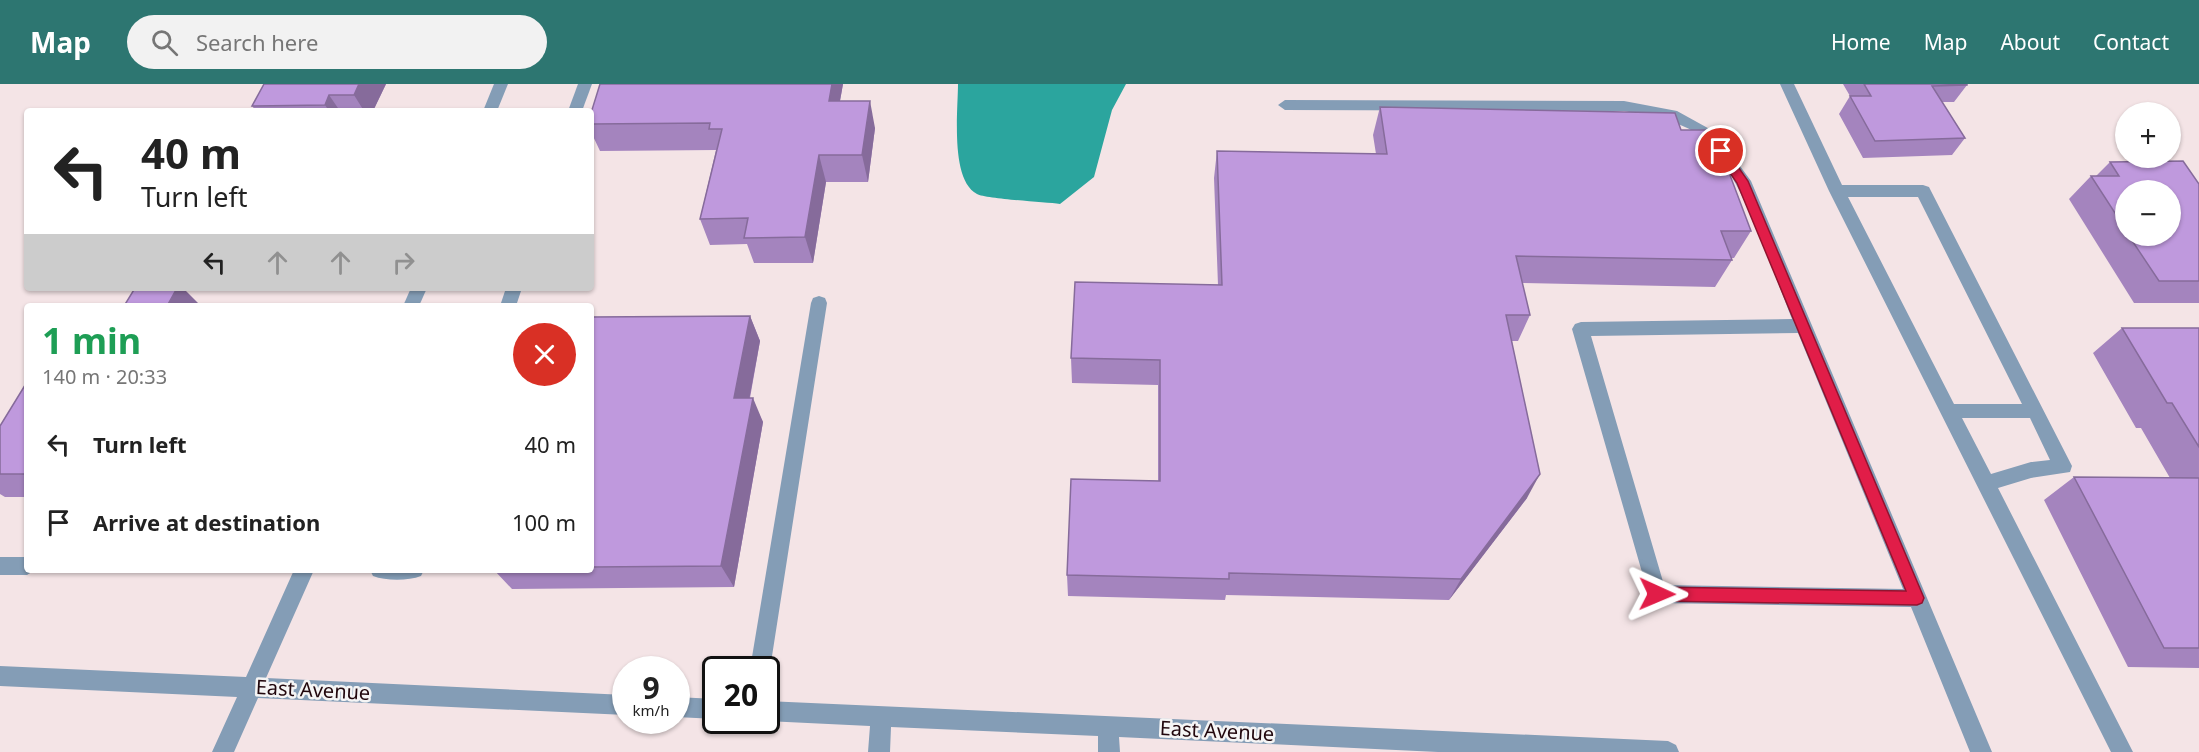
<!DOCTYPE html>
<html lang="en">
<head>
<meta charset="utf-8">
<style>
  :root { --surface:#fff; --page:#f2f2f2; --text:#222; --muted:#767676; --accent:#2d7671 }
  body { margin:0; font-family:"Noto Sans",sans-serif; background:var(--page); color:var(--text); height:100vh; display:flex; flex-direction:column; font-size:22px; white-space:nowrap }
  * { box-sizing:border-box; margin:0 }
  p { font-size:20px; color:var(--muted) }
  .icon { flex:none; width:33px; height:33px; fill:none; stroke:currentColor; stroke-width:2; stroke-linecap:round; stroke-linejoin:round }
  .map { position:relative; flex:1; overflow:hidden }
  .panel { position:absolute; left:24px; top:219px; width:570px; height:270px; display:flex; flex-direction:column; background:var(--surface); border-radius:6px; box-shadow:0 2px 4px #0004 }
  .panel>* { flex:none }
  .hud { position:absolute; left:24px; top:24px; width:570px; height:183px; border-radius:6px; box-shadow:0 2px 4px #0004; background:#fff; color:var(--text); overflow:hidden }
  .fabs { position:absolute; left:2115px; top:18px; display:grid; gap:12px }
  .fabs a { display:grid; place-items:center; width:66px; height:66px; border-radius:50%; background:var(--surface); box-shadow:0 2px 4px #0004; font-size:30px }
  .speed { position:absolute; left:612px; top:572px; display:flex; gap:12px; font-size:30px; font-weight:700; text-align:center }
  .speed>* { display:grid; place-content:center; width:78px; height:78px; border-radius:50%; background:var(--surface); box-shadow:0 2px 4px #0004; line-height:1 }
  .speed small { font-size:15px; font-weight:400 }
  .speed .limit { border:3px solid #111; border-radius:9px; background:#fff; color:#111 }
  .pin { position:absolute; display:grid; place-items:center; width:51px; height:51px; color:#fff; margin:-26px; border:3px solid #fff; border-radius:50%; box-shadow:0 2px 6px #0007 }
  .me { position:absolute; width:66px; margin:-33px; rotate:91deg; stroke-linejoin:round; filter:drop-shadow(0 0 4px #0008) }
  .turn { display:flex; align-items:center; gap:21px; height:126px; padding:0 18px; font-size:27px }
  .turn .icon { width:78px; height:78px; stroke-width:2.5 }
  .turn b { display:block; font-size:42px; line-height:51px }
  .lanes { display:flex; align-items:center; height:57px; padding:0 18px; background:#0003; justify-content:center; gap:30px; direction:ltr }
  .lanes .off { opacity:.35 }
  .round { display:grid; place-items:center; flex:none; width:63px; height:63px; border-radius:32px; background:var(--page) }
  .overview { display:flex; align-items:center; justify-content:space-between; height:102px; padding:0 18px }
  h1 { font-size:36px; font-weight:700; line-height:45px; color:#1e9e55 }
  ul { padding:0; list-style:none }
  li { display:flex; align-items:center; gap:18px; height:78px; padding:0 18px }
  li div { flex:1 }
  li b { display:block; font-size:22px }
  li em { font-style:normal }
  header { display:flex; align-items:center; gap:36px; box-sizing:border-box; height:84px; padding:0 30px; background:var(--accent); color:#fff }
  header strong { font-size:28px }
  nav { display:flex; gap:33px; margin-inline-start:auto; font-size:21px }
  .search { width:420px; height:54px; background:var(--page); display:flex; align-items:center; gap:15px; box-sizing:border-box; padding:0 21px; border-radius:33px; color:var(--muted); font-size:22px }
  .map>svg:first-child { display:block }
</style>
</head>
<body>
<header>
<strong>Map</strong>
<div class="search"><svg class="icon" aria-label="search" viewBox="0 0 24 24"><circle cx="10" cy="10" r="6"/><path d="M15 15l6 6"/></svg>Search here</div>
<nav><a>Home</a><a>Map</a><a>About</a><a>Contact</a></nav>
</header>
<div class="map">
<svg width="2199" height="668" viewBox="0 0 2199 668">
  <rect width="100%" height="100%" fill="#f4e4e6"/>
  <path fill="#2ba59e" d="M958 0H1126L1112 26 1094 93 1060 120C1045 118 986 115 977 110 950 96 958 27 958 0Z"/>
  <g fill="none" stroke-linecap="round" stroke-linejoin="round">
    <g fill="#849db6" fill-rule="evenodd">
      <polygon points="494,0 508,0 497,27 483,27"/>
      <polygon points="578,0 592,0 582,27 568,27"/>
      <path d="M1780 0H1794L1842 101H1923L1929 103 1931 107 2072 382 2070 388 2031 394 1998 404 2133 668H2111L1829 107ZM1848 113H1918L2022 320H1954ZM1962 334H2030L2050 376 2031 378 1991 390Z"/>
      <path d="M1285 16 1624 17 1677 27 1715 48 1751 97 1992 668H1970L1911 523 1657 519 1650 516 1572 245 1575 240 1581 238 1792 235C1771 183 1744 96 1706 57 1686 37 1650 32 1624 27L1285 26 1278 21ZM1798 249 1903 505 1664 501 1591 252Z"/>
      <polygon points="411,204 427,204 419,222 403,222"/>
      <polygon points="506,204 522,204 516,222 500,222"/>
      <polygon points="819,212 825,214 827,219 770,585 766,592 766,585 750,585 811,219 813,214"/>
      <polygon points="0,473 27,473 27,486 35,486 27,491 0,491"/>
      <polygon points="294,486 314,486 266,594 626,611 626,631 258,614 234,668 212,668 237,613 0,602 0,582 246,593"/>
      <path d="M370 486H424L421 492C408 497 386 497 373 492Z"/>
      <polygon points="676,613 716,615 716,635 676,633"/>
      <polygon points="766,617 1668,657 1676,661 1679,668 1438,668 1119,653 1120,668 1098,668 1098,652 891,643 890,668 868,668 870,642 766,637 763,636 766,636"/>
    </g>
  </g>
  <g fill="#a484be" fill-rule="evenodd">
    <polygon points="264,0 386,0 373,27 256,27 252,22"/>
    <polygon points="600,0 843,0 840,17 875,44 868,98 826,98 813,179 754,179 747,160 710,161 700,135 716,66 600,67 591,48 591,29"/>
    <polygon points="1843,0 1967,0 1967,1 1954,18 1942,18 1965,54 1952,71 1863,74 1839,30 1850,12"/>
    <polygon points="1380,23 1681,46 1751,147 1734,174 1731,174 1732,176 1715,203 1522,199 1530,231 1518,257 1512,257 1527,414 1449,516 1226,511 1225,516 1068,512 1067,491 1158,397 1158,301 1072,299 1071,274 1218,201 1214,94 1217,67 1376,70 1373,51"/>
    <path d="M2110 78 2199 100V219H2134L2069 115 2091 92H2096ZM2126 106 2170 152H2126Z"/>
    <polygon points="750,232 760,257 750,314 763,338 734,503 512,505 494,486 591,486 591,233"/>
    <polygon points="2122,244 2199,244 2199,584 2128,583 2044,416 2074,393 2170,394 2141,344 2136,344 2093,269"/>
    <polygon points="27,298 27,413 5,413 0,410 0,342"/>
  </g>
  <g fill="#866b9b">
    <polygon points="359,0 386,0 373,27 364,27 354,11"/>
    <polygon points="832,0 843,0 835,44 829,17"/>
    <polygon points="329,11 340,27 329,27 325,21"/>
    <polygon points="870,17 875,44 868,98 862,71"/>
    <polygon points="819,71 826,98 813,179 805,153"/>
    <polygon points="177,204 183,204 201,222 167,222"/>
    <polygon points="750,232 760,257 745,338 734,314"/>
    <polygon points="753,314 763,338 734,503 721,482"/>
    <polygon points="1540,390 1527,414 1449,516 1461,495"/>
  </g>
  <g fill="#bf99dd" stroke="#866b9b" stroke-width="1.5">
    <polygon points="264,0 359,0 354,11 329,11 325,21 252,22"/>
    <polygon points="600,0 832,0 829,17 870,17 862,71 819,71 805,153 744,154 748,134 700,135 722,45 709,45 710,39 591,40 591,29"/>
    <polygon points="1864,0 1967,0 1967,1 1932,2 1965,54 1875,57 1850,12 1871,12"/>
    <polygon points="1380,23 1675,29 1681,46 1713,46 1751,147 1721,147 1732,176 1516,172 1530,231 1506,231 1540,390 1461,495 1229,489 1229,495 1067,491 1071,395 1160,397 1160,276 1071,274 1075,198 1222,201 1217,67 1387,70"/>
    <polygon points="2183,77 2199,100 2199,197 2159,197 2129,152 2170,152 2170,106 2126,106 2126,146 2091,92 2119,92 2110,78"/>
    <polygon points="135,204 177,204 167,222 124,222"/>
    <polygon points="750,232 734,314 753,314 721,482 591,483 591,233"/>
    <polygon points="2122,244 2199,244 2199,363 2172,319 2167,319"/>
    <polygon points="27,298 27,390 0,390 0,342"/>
    <polygon points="2074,393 2199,394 2199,564 2164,564"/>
  </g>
  <polygon fill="#e11d48" stroke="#92132f" stroke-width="1.5" points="1721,63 1725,64 1748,97 1924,514 1922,519 1917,521 1657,517 1652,515 1649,510 1652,505 1657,503 1906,507 1737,99 1715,67"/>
  <g text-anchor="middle" stroke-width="5" stroke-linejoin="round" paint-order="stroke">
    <g font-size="20" fill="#21070d" stroke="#f5f5f5">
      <text transform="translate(313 606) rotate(3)" y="7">East Avenue</text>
      <text transform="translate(1217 647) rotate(3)" y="7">East Avenue</text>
    </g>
  </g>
</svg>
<div class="fabs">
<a>+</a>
<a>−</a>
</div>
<div class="speed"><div>9<small>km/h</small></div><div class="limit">20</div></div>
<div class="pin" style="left:1721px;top:67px;background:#d93025"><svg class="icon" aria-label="arrive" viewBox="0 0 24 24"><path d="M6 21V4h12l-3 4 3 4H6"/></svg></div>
<svg class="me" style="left:1657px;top:510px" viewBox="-20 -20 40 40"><path d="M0-17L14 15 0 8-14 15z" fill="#e11d48" stroke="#fff" stroke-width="4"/></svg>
<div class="hud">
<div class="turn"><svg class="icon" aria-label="left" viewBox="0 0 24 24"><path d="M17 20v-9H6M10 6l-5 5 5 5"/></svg><div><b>40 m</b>Turn left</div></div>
<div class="lanes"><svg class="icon" aria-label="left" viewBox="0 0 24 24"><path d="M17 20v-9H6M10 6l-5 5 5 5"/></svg><svg class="icon off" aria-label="ahead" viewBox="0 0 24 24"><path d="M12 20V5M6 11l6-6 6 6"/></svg><svg class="icon off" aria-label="ahead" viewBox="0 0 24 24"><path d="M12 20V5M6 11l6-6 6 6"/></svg><svg class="icon off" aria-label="right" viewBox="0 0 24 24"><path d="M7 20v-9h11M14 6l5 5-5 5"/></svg></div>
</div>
<section class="panel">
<div class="overview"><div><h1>1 min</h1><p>140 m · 20:33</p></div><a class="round" style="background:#d93025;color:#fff"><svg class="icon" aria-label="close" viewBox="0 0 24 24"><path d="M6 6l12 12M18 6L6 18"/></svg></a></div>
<ul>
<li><svg class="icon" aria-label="left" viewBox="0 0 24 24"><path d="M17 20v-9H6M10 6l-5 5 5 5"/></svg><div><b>Turn left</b></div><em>40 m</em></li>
<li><svg class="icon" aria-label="arrive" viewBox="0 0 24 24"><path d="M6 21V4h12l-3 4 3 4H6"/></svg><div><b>Arrive at destination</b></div><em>100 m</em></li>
</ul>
</section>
</div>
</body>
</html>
